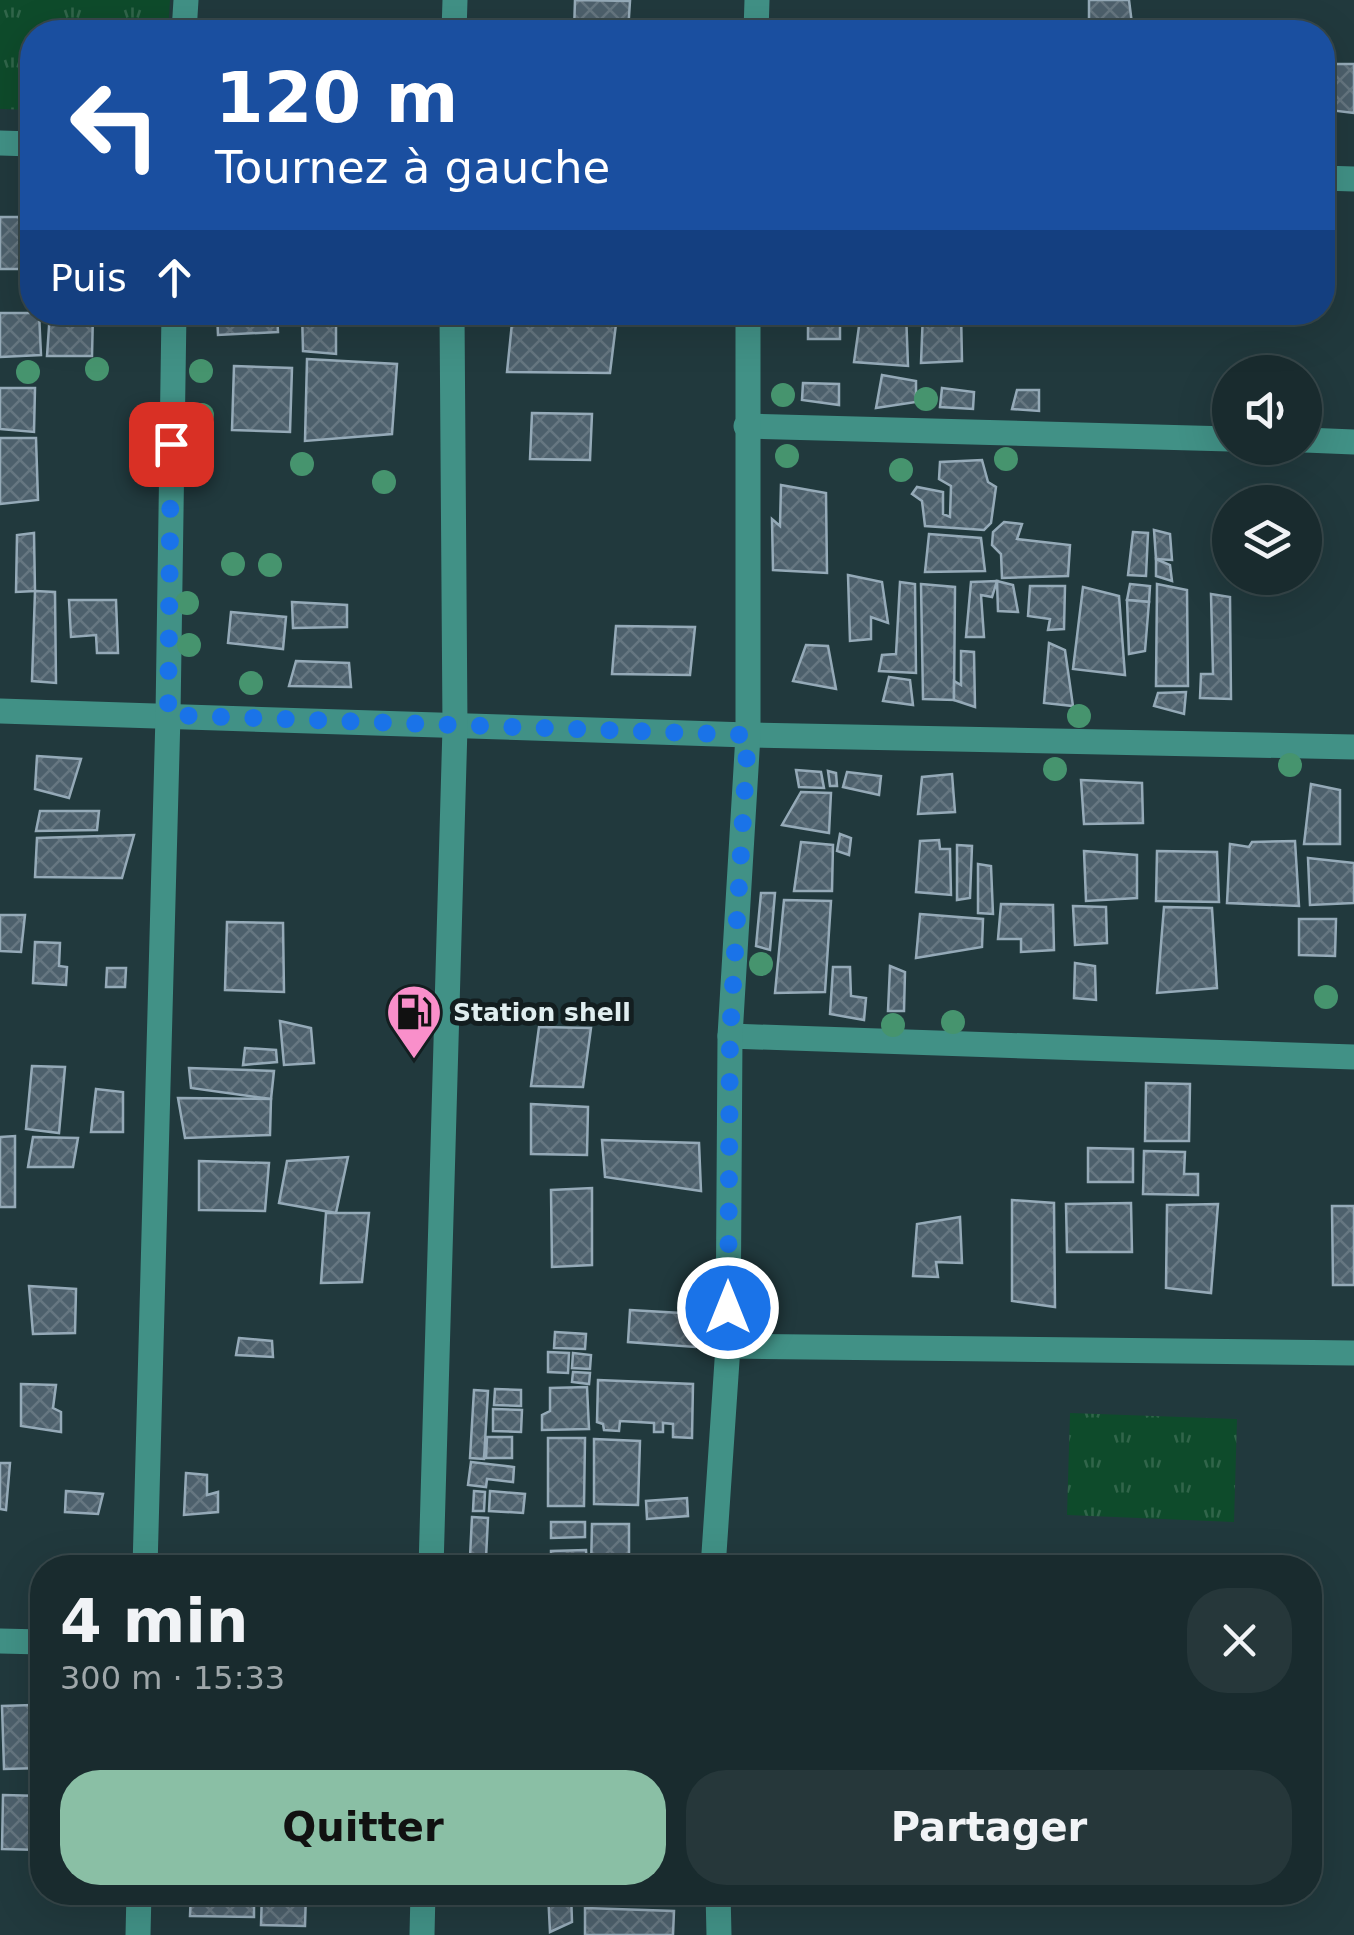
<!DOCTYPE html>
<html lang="fr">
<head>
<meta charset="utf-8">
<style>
  :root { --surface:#192b2e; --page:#26373a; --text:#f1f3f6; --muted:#9fa7aa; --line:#37474a; --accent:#8abfa5 }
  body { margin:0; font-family:"DejaVu Sans",sans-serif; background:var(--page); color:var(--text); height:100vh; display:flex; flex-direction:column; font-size:38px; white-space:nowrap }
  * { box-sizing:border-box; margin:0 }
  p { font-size:32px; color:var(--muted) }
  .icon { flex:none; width:55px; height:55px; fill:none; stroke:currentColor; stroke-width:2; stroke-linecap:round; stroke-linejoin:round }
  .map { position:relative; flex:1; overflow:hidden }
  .drawer { position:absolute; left:30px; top:1555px; width:1292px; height:350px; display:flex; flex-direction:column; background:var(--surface); border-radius:40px; box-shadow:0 10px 40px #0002,0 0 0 2px var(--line) }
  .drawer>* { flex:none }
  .hud { position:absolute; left:20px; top:20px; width:1315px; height:305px; border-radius:40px; box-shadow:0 10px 40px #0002,0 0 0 2px var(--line); background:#1a4fa0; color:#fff; overflow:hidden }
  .buttons { position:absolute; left:1212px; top:355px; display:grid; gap:20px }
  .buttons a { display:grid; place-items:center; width:110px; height:110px; border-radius:50%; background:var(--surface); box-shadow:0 10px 40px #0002,0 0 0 2px var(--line); font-size:50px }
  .pin { position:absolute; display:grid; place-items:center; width:85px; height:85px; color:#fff; margin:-42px; border-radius:20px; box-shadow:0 5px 15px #0006 }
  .me { position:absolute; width:110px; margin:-55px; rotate:0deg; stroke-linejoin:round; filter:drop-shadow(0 0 8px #0008) }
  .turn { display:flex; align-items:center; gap:35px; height:210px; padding:0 30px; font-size:45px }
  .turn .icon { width:130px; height:130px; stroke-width:2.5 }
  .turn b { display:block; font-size:70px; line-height:85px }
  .then { display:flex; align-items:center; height:95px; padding:0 30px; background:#0003; gap:20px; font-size:38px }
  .round { display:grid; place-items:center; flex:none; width:105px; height:105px; border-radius:40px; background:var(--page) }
  .overview { display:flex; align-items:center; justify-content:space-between; height:170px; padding:0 30px }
  h1 { font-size:60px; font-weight:600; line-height:75px }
  .button { display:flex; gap:20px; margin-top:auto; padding:20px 30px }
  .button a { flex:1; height:115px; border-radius:40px; background:var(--accent); color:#111; font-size:40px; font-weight:600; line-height:115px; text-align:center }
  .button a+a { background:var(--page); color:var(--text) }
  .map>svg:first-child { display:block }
</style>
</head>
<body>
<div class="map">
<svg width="1354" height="1935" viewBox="0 0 1354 1935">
  <defs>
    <pattern id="park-tufts" width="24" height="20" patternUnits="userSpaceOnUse" patternTransform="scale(2.5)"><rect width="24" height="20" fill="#0e4b2b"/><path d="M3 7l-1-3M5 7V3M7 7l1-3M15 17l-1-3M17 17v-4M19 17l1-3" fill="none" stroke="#31654a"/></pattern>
    <pattern id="building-cross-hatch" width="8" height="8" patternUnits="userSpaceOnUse" patternTransform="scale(2.5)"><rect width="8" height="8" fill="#4d606c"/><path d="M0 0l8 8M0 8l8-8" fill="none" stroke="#667781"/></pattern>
  </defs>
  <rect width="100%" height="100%" fill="#21393d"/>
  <g fill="url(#park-tufts)">
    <polygon points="0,0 170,0 168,32 32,32 32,110 0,109"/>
    <polygon points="1070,1413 1237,1419 1234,1522 1067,1515"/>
  </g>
  <g fill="url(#building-cross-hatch)" stroke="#95aab8" stroke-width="2.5">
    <polygon points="575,0 630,1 628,32 574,32"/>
    <polygon points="1089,0 1129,0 1133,32 1089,32"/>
    <polygon points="1332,64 1354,64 1354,113 1329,110"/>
    <rect x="0" y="217" width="32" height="52"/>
    <polygon points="50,312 93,314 92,356 47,356"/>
    <polygon points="217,312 277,312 278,332 218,335"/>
    <polygon points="302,312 336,312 336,354 303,351"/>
    <polygon points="800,312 840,312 840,339 808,339 808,317 800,315"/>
    <polygon points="861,312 906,312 908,366 854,362"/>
    <polygon points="923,312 961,312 962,361 921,363"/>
    <polygon points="0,313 39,313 41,355 0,357"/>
    <polygon points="513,313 617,316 610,373 507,372"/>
    <polygon points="307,359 397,364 392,434 305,441"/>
    <polygon points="234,366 292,368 290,432 232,430"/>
    <polygon points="882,375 916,381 916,402 876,408"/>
    <polygon points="803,383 839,384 839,405 802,400"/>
    <polygon points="0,388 35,388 34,432 0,429"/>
    <polygon points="942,388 974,392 973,409 940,407"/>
    <polygon points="1017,390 1039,390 1039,411 1012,409"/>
    <polygon points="532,413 592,414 590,460 530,459"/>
    <polygon points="0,438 36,438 38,500 0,504"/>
    <polygon points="982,460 988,482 996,487 991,523 984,530 925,526 922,501 912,494 917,487 943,492 943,514 950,517 951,486 939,479 940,462"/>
    <polygon points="781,485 826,493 827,573 773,570 772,519 780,526"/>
    <polygon points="1004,522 1022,524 1017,539 1070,545 1068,576 1002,578 1001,554 992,545 993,532"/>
    <polygon points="1154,530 1170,534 1172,560 1156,559"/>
    <polygon points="1133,532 1148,533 1146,576 1128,575"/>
    <polygon points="34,533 35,591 16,592 17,535"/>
    <polygon points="929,534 981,538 985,571 925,572"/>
    <polygon points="1156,559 1170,565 1172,581 1156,576"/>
    <polygon points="848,575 882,582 888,623 871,617 871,639 850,641"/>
    <polygon points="997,581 1013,585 1018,612 998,611"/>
    <polygon points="997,581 992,597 981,595 984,637 966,637 971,582"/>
    <polygon points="900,582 915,584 916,673 879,671 882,655 896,654"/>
    <polygon points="921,584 955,587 954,700 923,699"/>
    <polygon points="1130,584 1150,586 1149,602 1127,600"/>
    <polygon points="1157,584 1187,590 1188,686 1156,686"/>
    <polygon points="1030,586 1065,586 1064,629 1048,630 1050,619 1028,616"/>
    <polygon points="1083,587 1119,596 1125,675 1073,669"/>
    <polygon points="35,591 55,592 56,683 32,681"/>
    <polygon points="1211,594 1230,597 1231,699 1200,698 1201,674 1213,674"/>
    <polygon points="69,600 116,600 118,653 97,653 96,635 71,637"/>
    <polygon points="1127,600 1149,602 1145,651 1129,654"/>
    <polygon points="292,602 347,605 347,627 293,628"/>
    <polygon points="231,612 286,617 283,649 228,643"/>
    <polygon points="616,626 695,627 690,675 612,674"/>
    <polygon points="1049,643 1065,650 1073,706 1044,703"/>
    <polygon points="806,645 828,646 836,689 793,681"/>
    <polygon points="961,651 974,652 975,707 954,700 954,681 961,685"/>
    <polygon points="296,661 349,663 351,687 289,686"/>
    <polygon points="889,677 910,680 913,705 883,701"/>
    <polygon points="1186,692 1184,714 1154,706 1158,693"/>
    <polygon points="37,756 81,759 69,798 35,789"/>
    <polygon points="796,770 821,772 824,788 799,787"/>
    <polygon points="828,771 836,773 837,786 830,786"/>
    <polygon points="847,772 881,776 879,795 843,787"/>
    <polygon points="952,774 955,812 918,814 922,777"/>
    <polygon points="1081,780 1142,783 1143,823 1084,824"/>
    <polygon points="1311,784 1340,790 1340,844 1304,844"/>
    <polygon points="801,792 831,793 829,833 782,825"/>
    <polygon points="40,811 99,811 97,830 36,831"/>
    <polygon points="840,834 851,838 849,855 837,851"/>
    <polygon points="134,835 122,878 35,877 37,838"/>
    <polygon points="939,840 940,849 950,849 951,895 916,892 920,841"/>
    <polygon points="1295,841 1299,906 1227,903 1230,844 1249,847 1252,842"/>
    <polygon points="801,842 833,845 832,891 794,891"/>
    <polygon points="957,845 972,846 970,898 957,900"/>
    <polygon points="1084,851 1137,855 1137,898 1086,901"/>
    <polygon points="1157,851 1217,852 1219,902 1156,901"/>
    <polygon points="1308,858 1354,863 1354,903 1310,905"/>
    <polygon points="978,864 991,866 993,914 978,913"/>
    <polygon points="761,893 775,893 770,950 756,946"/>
    <polygon points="784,900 831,901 825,992 775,993"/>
    <polygon points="1001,904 1053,905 1054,950 1021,952 1021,939 998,939"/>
    <polygon points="1073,906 1106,907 1107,943 1075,945"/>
    <polygon points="1164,907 1212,908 1217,988 1157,993"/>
    <polygon points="920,914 983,919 982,947 916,958"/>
    <polygon points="0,915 25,915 21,952 0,951"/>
    <polygon points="1299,919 1336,919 1335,956 1299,955"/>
    <polygon points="227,922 283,923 284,992 225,990"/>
    <polygon points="35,942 60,943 59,966 67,967 66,985 33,983"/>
    <polygon points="1075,963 1095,966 1096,1000 1074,998"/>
    <polygon points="890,966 905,972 904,1011 888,1011"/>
    <polygon points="833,967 850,967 851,996 866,998 864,1020 830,1014"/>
    <polygon points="107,968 126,968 125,987 106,987"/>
    <polygon points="280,1021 311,1028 314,1063 284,1065"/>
    <polygon points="539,1027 591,1028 583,1087 531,1086"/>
    <polygon points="245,1048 276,1050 277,1062 243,1065"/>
    <polygon points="32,1066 65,1067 59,1133 26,1129"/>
    <polygon points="189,1068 274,1071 271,1099 191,1088"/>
    <polygon points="1146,1083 1190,1084 1189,1141 1145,1141"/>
    <polygon points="96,1089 123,1092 123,1132 91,1132"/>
    <polygon points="178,1098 271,1099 270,1135 185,1138"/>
    <polygon points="531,1104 588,1107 587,1155 531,1154"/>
    <polygon points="15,1136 15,1207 0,1207 0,1137"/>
    <polygon points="33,1137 78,1138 73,1167 28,1167"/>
    <polygon points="602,1140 699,1143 701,1191 605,1177"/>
    <polygon points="1088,1148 1133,1149 1133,1182 1088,1182"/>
    <polygon points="1144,1151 1185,1152 1184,1174 1198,1174 1198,1195 1143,1194"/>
    <polygon points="348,1157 336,1213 279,1203 287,1161"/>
    <polygon points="199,1161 269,1163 265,1211 199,1210"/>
    <polygon points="592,1188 592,1265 552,1267 551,1190"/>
    <polygon points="1012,1200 1054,1203 1055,1307 1012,1301"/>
    <polygon points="1131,1203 1132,1252 1067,1252 1066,1204"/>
    <polygon points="1218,1204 1211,1293 1166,1288 1167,1205"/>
    <polygon points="1332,1206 1354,1206 1354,1285 1333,1285"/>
    <polygon points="326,1213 369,1213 362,1282 321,1283"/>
    <polygon points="960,1217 962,1263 936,1262 938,1277 913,1276 917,1224"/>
    <polygon points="29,1286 76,1289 75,1333 33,1334"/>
    <polygon points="630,1310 698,1314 695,1347 628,1342"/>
    <polygon points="555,1332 586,1334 585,1349 554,1348"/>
    <polygon points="239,1338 272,1341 273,1357 236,1355"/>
    <polygon points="548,1352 569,1353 568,1373 548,1372"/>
    <polygon points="573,1353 591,1355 590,1369 572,1368"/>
    <polygon points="573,1372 590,1373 589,1384 572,1382"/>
    <polygon points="598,1380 693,1384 692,1438 673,1437 673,1424 663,1423 663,1432 654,1432 654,1423 620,1421 619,1431 604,1430 603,1424 597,1422"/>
    <polygon points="21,1384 56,1385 53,1408 61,1412 61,1432 21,1426"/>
    <polygon points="587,1387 589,1429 542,1430 542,1415 550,1411 550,1388"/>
    <polygon points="495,1389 521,1390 521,1406 494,1405"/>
    <polygon points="474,1390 488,1391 484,1459 470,1458"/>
    <polygon points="493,1409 522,1410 521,1432 493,1431"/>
    <polygon points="487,1437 512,1437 512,1458 486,1458"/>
    <polygon points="548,1438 585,1438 584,1506 548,1506"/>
    <polygon points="594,1439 640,1441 638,1505 594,1504"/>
    <polygon points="471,1462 514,1467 513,1482 487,1479 486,1487 468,1485"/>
    <polygon points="0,1463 10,1463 6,1510 0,1509"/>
    <polygon points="186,1473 207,1475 207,1495 218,1492 218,1512 184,1515"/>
    <polygon points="66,1491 103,1494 98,1514 65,1512"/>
    <polygon points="474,1491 485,1492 484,1511 473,1511"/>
    <polygon points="490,1491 525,1494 523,1513 489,1511"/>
    <polygon points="687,1498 688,1516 647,1519 646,1501"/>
    <polygon points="472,1517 488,1518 486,1558 470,1557"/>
    <polygon points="551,1522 585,1522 585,1537 551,1538"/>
    <polygon points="592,1524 629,1524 629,1568 591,1568"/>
    <polygon points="586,1550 587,1568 551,1568 551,1551"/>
    <polygon points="449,1558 461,1559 460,1568 449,1568"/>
    <polygon points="465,1561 482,1562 482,1568 465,1568"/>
    <polygon points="32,1705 33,1723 42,1723 42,1768 4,1769 2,1706"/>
    <polygon points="3,1795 42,1796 42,1850 2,1849"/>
    <polygon points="191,1892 254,1892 254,1917 190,1916"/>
    <polygon points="262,1892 306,1892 305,1926 261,1925"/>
    <polygon points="478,1892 534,1892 534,1893 478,1896"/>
    <polygon points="548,1892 571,1892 572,1922 550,1932"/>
    <rect x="594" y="1892" width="87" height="6"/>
    <polygon points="585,1908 674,1911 673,1935 585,1935"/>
  </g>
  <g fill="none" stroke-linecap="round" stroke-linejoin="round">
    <g stroke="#419186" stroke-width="25">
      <polyline points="184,32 186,0"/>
      <polyline points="454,32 455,0"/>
      <polyline points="756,32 757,0"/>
      <polyline points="0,143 32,144"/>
      <polyline points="1322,178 1354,179"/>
      <polyline points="746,426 1230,439"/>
      <polyline points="1305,440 1354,442"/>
      <polyline points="0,711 748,735 1354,747"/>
      <polyline points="730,1036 1354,1057"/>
      <polyline points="728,1346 1354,1353"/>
      <polyline points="145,1568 168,715 174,312"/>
      <polyline points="431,1568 455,727 452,312"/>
      <polyline points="713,1568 728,1346 730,1036 748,735 748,312"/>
      <polyline points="0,1641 42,1642"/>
      <polyline points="718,1892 719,1935"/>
      <polyline points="138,1935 139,1892"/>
      <polyline points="422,1935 423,1892"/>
    </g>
  </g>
  <g fill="#46946e">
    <circle cx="97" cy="369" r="12"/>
    <circle cx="201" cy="371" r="12"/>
    <circle cx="28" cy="372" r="12"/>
    <circle cx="783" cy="395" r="12"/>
    <circle cx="926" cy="399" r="12"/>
    <circle cx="202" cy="415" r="12"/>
    <circle cx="787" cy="456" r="12"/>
    <circle cx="1006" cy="459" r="12"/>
    <circle cx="302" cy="464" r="12"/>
    <circle cx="901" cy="470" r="12"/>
    <circle cx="384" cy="482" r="12"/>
    <circle cx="233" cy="564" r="12"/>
    <circle cx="270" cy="565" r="12"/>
    <circle cx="187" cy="603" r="12"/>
    <circle cx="189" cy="645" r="12"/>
    <circle cx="251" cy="683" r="12"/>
    <circle cx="1079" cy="716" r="12"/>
    <circle cx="1290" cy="765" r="12"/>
    <circle cx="1055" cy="769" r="12"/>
    <circle cx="761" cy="964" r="12"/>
    <circle cx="1326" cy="997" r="12"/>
    <circle cx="953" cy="1022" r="12"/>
    <circle cx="893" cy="1025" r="12"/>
  </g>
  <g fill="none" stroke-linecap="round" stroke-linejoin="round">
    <polyline stroke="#1a73e8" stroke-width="18" stroke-dasharray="0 32.4" points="171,444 168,715 748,735 730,1036 728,1308"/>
  </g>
  <defs>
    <g id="fuel-pin" transform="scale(2.875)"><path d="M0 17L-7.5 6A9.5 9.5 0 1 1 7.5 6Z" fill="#f98fca" stroke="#131e20"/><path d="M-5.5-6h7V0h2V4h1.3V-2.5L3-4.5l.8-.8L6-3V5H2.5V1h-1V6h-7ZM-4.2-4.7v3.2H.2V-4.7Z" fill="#111"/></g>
  </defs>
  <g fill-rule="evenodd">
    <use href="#fuel-pin" x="414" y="1012"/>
  </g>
  <g text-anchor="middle" stroke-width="10" stroke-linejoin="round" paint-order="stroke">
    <g font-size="25" font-weight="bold" fill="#e0eef0" stroke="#131e20" text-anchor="start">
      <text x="453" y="1021">Station shell</text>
    </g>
  </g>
</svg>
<div class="buttons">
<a><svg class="icon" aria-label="sound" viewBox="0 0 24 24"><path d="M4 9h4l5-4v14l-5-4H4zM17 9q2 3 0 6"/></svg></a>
<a><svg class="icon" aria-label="layers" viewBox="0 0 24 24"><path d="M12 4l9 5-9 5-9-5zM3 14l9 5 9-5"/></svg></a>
</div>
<div class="pin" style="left:171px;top:444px;background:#d93025"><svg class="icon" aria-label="arrive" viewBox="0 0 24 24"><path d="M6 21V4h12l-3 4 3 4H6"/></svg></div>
<svg class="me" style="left:728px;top:1308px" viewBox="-20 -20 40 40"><circle r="17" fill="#1a73e8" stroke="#fff" stroke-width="3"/><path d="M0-11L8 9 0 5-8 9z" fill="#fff"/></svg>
<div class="hud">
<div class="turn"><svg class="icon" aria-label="left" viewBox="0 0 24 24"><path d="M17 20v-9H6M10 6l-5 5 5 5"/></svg><div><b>120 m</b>Tournez à gauche</div></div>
<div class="then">Puis<svg class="icon" aria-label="ahead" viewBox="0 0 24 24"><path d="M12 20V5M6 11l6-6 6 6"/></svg></div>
</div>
<section class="drawer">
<div class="overview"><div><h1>4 min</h1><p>300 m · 15:33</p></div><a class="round"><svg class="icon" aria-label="close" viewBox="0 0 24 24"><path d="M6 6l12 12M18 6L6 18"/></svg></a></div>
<div class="button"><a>Quitter</a><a>Partager</a></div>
</section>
</div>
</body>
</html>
